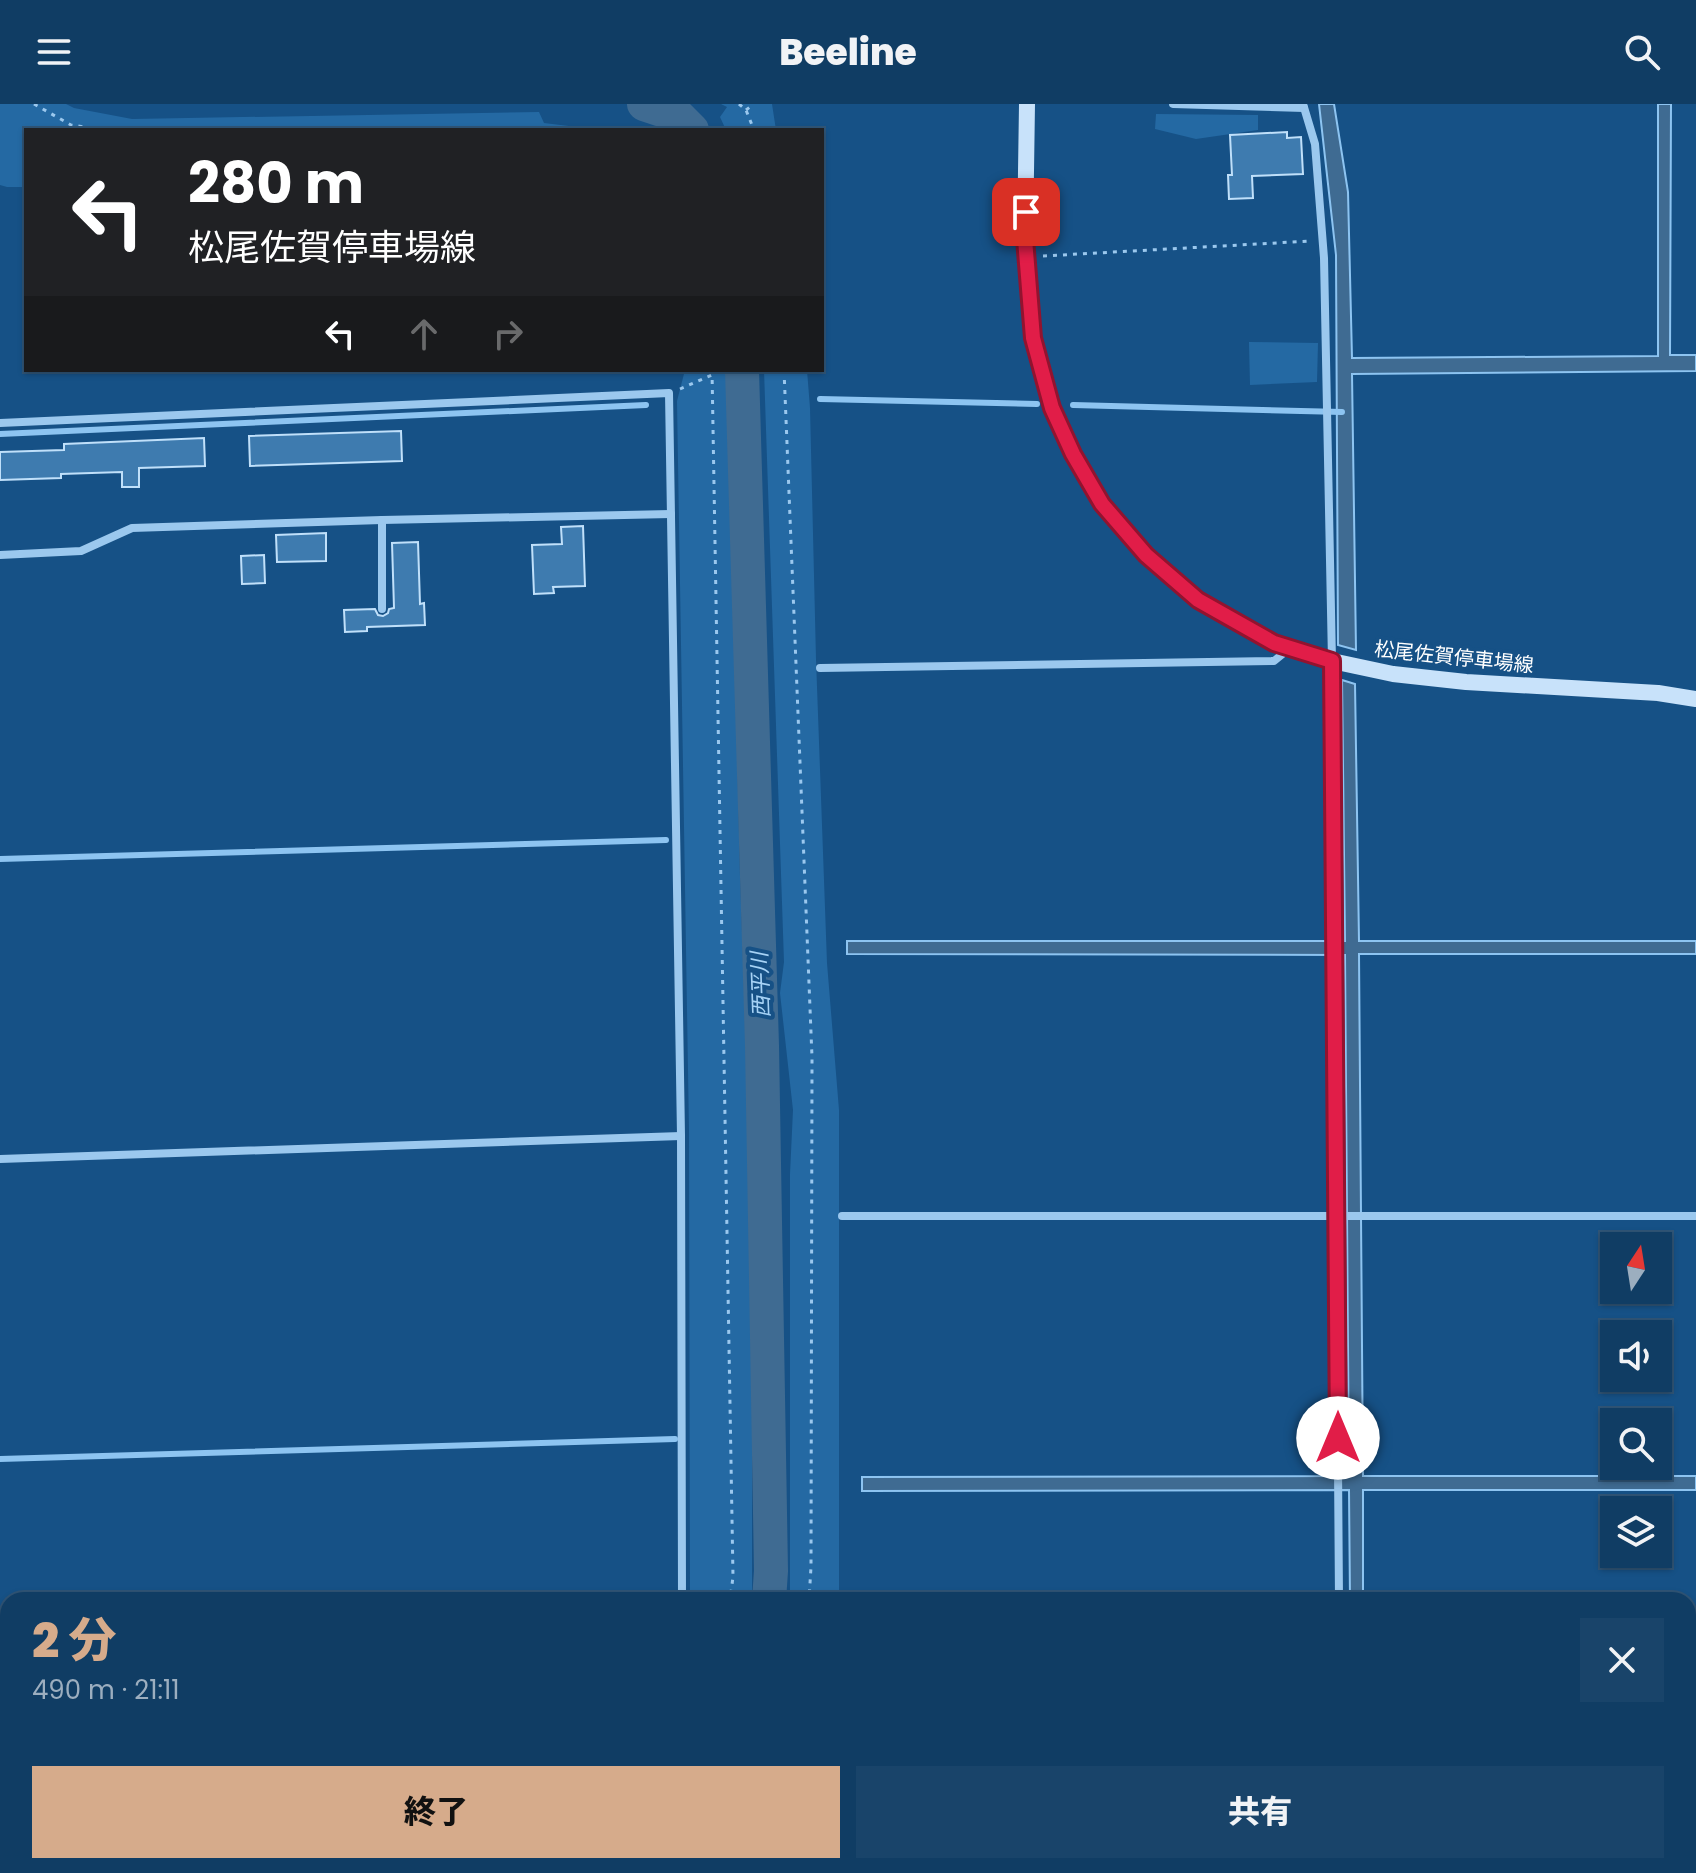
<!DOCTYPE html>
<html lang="ja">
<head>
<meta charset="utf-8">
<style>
  :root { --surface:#103d64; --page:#19446a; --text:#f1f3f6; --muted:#9caebf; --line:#305678; --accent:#d6ab8b }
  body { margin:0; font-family:Poppins,"Noto Sans JP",sans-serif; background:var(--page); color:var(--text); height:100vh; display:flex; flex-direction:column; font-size:30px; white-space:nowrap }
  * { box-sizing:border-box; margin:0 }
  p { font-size:26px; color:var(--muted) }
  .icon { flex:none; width:44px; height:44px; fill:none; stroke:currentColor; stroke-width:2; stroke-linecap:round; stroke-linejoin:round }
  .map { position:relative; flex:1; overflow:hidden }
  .side { position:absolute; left:0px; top:1488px; width:1696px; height:282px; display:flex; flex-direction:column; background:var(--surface); border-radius:24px 24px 0 0; box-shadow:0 2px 6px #0004,0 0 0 2px var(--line) }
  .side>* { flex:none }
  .banner { position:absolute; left:24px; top:24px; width:800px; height:244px; border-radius:0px; box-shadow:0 2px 6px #0004,0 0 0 2px var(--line); background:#202124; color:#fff; overflow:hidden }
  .needle { width:52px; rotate:12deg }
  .fabs { position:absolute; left:1600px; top:1128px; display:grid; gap:16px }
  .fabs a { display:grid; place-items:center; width:72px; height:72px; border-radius:0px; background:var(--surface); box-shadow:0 2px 6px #0004,0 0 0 2px var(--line); font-size:40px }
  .pin { position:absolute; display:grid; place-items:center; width:68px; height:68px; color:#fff; margin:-34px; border-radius:16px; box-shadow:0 4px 12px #0006 }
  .me { position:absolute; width:88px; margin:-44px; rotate:0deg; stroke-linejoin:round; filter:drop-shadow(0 0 6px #0008) }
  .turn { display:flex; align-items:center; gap:28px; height:168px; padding:0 32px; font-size:36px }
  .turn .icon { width:104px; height:104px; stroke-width:2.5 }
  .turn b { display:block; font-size:56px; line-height:68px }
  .lanes { display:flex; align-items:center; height:76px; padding:0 32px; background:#0003; justify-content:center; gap:40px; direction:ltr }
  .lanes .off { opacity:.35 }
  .round { display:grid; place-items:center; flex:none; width:84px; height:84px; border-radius:0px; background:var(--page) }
  .headline { display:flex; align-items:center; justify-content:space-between; height:136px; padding:0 32px }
  h1 { font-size:48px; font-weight:800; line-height:60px; color:var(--accent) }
  .primary-button { display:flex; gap:16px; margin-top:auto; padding:16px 32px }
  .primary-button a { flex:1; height:92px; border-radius:0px; background:var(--accent); color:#111; font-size:32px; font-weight:800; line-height:92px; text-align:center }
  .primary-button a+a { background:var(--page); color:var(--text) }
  header { display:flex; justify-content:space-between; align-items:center; height:104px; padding:0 32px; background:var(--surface); font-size:36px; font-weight:800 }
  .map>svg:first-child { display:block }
</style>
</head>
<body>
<header><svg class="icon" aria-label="menu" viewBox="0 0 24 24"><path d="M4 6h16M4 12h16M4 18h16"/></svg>Beeline<svg class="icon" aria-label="search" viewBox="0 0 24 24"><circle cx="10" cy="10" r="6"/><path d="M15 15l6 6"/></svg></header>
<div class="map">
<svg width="1696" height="1769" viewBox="0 0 1696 1769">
  <rect width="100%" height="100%" fill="#165186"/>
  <g fill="#2469a3">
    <polygon points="0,0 66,0 74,4 132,15 539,8 544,19 602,26 26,26 26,83 7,83 0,81"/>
    <polygon points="721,0 772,0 776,26 726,26 720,13 727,3"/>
    <polygon points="1156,10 1258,11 1258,26 1196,35 1155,25"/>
    <polygon points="1249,238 1318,239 1317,278 1250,281"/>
    <polygon points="685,266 728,266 740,772 752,1112 752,1496 690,1496 689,1027 677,297"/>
    <polygon points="764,266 807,266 810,304 816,555 827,859 839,1006 839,1496 790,1496 790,1070 793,1006 780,889 784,858"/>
    <polygon points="618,1762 684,1762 682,1769 616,1769"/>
    <polygon points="728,1762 774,1762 772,1769 726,1769"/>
  </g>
  <g fill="#3f6b92" stroke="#8dc4f1" stroke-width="2">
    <polygon points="1319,0 1334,0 1348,88 1352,254 1658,252 1658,0 1671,0 1670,251 1696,251 1696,267 1352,270 1356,546 1338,541 1336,151"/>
    <polygon points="1342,576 1355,580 1359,837 1696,837 1696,850 1359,850 1363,1372 1696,1372 1696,1386 1363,1386 1363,1496 1350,1496 1349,1386 862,1387 862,1373 1349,1372 1345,851 847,850 847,837 1345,837"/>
  </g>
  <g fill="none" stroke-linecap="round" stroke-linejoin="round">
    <g stroke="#8dc4f1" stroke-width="6">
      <polyline points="677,11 678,0"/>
      <polyline points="820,295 1037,300"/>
      <polyline points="1073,301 1342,308"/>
      <polyline points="0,330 646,301"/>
      <polyline points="0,755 666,736"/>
      <polyline points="0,1355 675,1335"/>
    </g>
    <g stroke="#3f6b92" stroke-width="34">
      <polyline points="644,0 677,11 692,26"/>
      <polyline points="742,266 762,942 771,1467 769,1496"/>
      <polyline points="702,1769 704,1762"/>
    </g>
  </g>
  <g fill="#3e7baf" stroke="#c0e0fa" stroke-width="2">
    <polygon points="1287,28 1287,34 1301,33 1303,70 1252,72 1253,94 1229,95 1228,71 1232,71 1230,31"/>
    <polygon points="401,327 402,357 250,362 249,332"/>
    <polygon points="204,334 205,362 139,364 139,383 122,383 122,368 61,370 61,374 0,376 0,348 64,346 64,340"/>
    <polygon points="583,422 585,482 553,483 554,489 534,490 532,441 562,440 561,423"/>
    <polygon points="326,429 326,457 277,458 276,431"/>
    <polygon points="418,438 420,500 424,499 425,521 367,523 367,527 345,528 344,506 375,505 378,511 383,512 388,509 389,505 394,504 392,439"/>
    <polygon points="264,451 265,479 242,480 241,452"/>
  </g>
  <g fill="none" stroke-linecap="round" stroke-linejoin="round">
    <g stroke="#9bc8ee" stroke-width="3" stroke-dasharray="4 6" stroke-linecap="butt">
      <polyline points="34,0 71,21 105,26"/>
      <polyline points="739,0 746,6 754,26"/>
      <polyline points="746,6 754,0"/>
      <polyline points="456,26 549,26"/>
      <polyline points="1043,152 1311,137"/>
      <polyline points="712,266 733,1473 730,1496"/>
      <polyline points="784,266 812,953 811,1463 809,1496"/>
      <polyline points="680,285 712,271"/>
      <polyline points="663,1769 665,1762"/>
      <polyline points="745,1769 747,1762"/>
    </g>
    <g stroke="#9bc8ee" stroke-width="8">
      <polyline points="1173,0 1304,4"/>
      <polyline points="1303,0 1315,40 1324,154 1332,557 1339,1496"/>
      <polyline points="0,319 669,289 681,1032 682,1496"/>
      <polyline points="382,416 382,505"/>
      <polyline points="0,451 81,447 132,424 382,416 671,410"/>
      <polyline points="820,564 1274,557 1290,544"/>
      <polyline points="0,1055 681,1032"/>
      <polyline points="842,1112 1696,1112"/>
      <polyline points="1688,1626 1696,1626"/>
      <polyline points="0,1651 8,1651"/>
      <polyline points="606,1769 609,1762"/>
      <polyline points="1305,1769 1307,1762"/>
    </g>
    <polyline stroke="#c8e2fa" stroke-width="16" points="1027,0 1025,135 1033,234 1052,304 1073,350 1102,400 1146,451 1198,496 1274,539 1332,557 1393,570 1466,578 1658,589 1696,595"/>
  </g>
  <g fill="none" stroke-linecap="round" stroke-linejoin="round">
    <g stroke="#92132f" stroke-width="20">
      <polyline id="route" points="1026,108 1025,135 1033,234 1052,304 1073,350 1102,400 1146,451 1198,496 1274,539 1332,557 1338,1334"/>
    </g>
    <use href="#route" stroke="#e11d48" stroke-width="14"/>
  </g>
  <g text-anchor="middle" stroke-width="8" stroke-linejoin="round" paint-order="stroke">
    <g font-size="20" fill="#fff" stroke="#165186">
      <text transform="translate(1454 553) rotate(6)" y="7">松尾佐賀停車場線</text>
    </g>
    <g font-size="22" font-style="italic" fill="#a6d2f5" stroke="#165186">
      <text transform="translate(760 881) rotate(-92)" y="8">西平川</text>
    </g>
  </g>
</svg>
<div class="fabs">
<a><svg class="needle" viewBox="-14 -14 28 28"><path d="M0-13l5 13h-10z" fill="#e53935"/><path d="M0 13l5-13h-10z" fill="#9caebf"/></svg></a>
<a><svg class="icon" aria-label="sound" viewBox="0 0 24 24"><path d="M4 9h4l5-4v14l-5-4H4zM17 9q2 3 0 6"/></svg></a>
<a><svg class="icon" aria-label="search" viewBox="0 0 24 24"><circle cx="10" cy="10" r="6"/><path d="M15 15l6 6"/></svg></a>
<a><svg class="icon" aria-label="layers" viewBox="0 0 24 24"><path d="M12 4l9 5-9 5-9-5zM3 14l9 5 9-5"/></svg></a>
</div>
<div class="pin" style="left:1026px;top:108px;background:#d93025"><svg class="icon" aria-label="arrive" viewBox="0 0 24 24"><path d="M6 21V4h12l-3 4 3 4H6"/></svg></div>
<svg class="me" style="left:1338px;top:1334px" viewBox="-20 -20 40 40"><circle r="19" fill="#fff"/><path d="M0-13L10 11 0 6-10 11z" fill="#e11d48"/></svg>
<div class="banner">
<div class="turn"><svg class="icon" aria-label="left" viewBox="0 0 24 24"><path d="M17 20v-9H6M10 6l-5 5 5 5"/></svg><div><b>280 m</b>松尾佐賀停車場線</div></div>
<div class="lanes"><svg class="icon" aria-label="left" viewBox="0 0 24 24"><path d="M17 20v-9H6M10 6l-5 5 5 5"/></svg><svg class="icon off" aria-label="ahead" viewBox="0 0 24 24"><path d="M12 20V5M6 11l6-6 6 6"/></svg><svg class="icon off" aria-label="right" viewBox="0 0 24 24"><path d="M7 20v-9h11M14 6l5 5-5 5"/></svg></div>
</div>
<section class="side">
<div class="headline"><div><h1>2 分</h1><p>490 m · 21:11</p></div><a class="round"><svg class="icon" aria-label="close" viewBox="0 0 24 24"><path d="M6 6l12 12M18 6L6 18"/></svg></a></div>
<div class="primary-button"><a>終了</a><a>共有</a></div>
</section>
</div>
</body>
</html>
